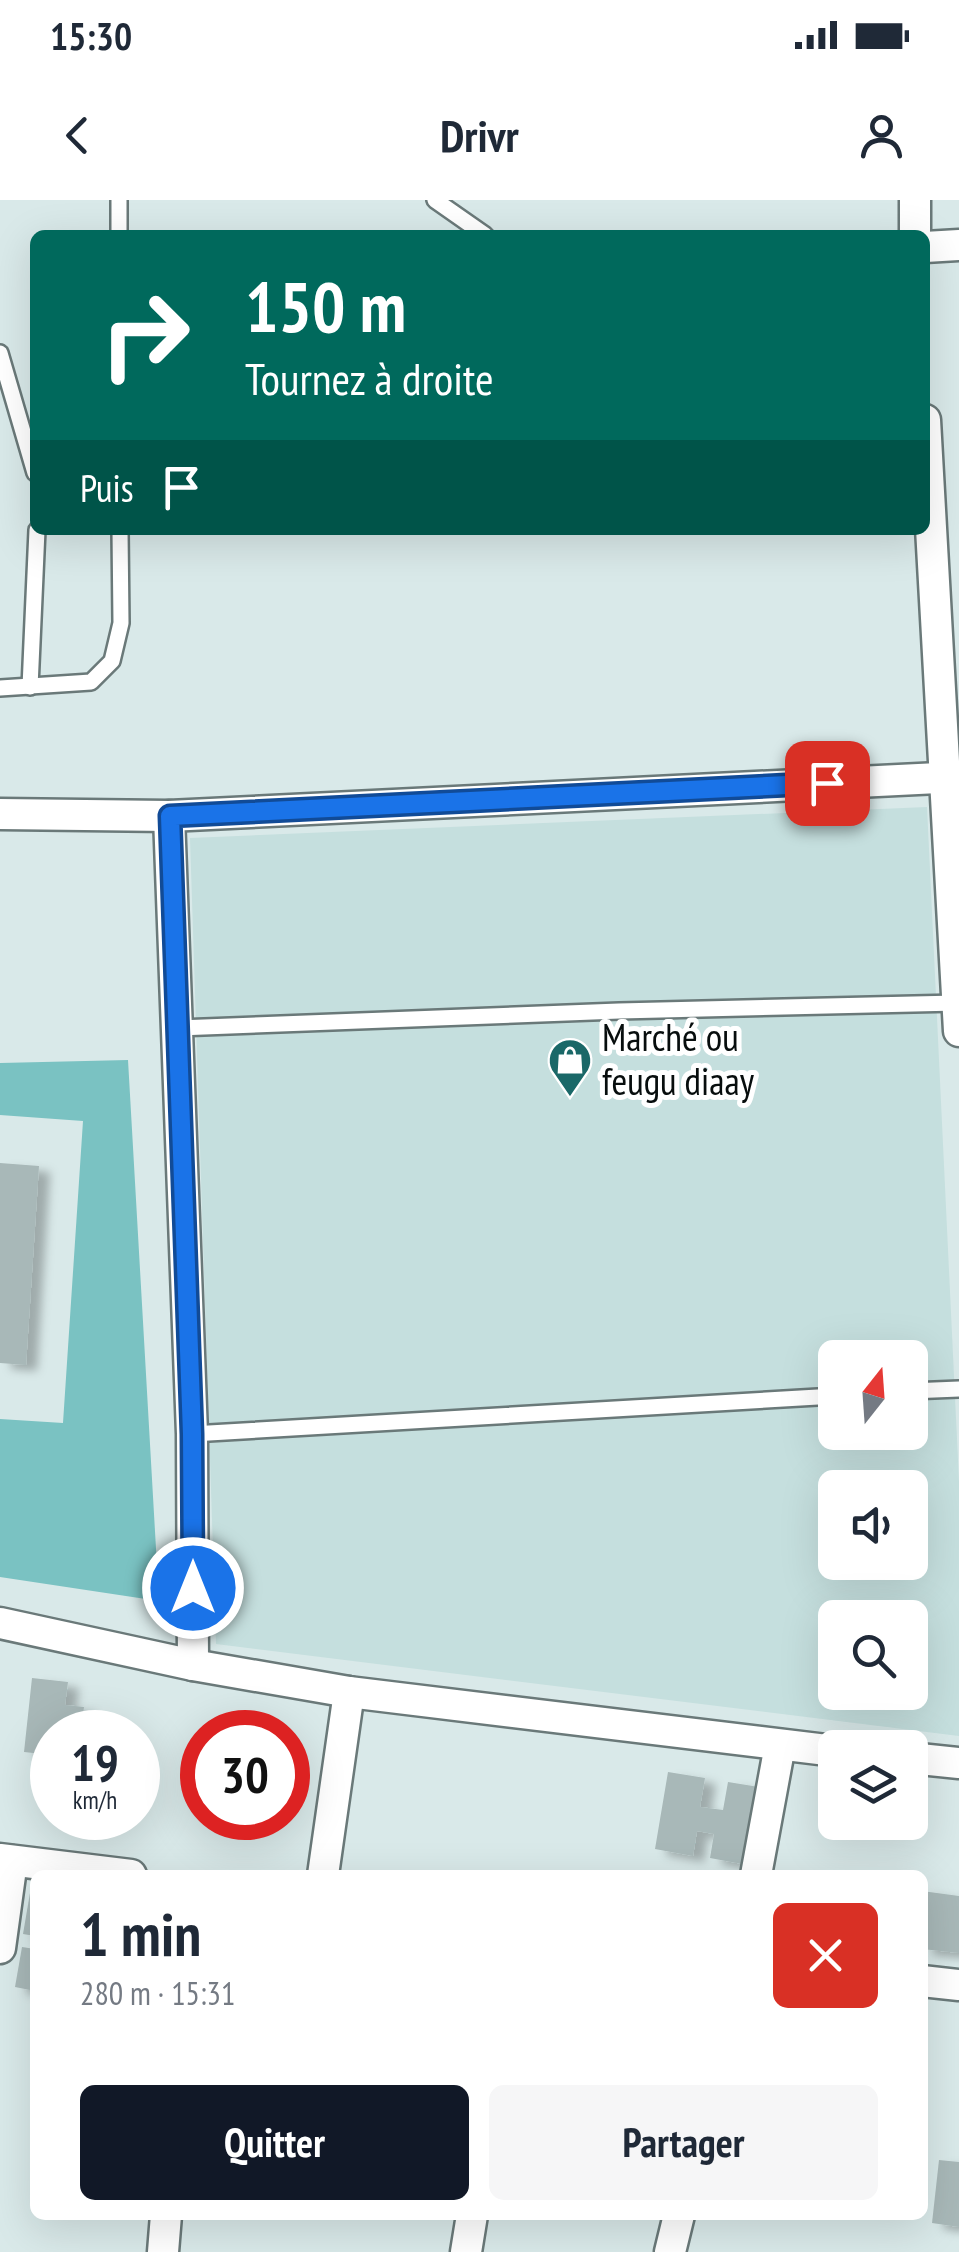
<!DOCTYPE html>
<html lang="fr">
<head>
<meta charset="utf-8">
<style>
  :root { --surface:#fff; --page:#f6f6f7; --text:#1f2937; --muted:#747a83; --accent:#111827 }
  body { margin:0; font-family:"PT Sans Narrow",sans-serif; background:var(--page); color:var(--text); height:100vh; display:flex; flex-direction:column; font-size:38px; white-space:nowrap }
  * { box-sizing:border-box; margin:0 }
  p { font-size:32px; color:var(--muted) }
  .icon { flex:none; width:55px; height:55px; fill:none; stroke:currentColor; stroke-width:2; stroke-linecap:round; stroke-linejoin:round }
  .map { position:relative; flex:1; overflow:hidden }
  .side { position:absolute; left:30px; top:1670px; width:898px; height:350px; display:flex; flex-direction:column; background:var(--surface); border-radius:15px; box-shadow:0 10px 40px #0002 }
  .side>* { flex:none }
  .guide { position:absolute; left:30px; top:30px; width:900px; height:305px; border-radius:15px; box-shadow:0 10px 40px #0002; background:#00695c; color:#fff; overflow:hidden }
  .needle { width:65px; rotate:17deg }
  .fabs { position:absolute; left:818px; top:1140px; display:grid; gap:20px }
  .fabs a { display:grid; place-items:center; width:110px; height:110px; border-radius:15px; background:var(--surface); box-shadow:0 10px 40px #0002; font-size:50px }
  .speed { position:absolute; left:30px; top:1510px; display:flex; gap:20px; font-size:50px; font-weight:700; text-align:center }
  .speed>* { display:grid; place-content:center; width:130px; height:130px; border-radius:50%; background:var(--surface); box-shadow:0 10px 40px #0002; line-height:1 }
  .speed small { font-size:25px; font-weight:400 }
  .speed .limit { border:15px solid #d22; background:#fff; color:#111 }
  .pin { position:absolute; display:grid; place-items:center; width:85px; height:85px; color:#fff; margin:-42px; border-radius:20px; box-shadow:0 5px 15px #0006 }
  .me { position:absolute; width:110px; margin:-55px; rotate:0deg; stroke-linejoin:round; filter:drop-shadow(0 0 8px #0008) }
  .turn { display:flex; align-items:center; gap:35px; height:210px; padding:0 50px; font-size:45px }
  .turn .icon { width:130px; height:130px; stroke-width:2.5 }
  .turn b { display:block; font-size:70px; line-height:85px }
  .then { display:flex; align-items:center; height:95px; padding:0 50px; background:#0003; gap:20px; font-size:38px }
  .round { display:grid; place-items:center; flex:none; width:105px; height:105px; border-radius:15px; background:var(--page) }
  .overview { display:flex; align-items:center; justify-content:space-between; height:170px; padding:0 50px }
  h1 { font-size:60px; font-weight:700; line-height:75px }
  .button { display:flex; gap:20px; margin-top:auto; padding:20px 50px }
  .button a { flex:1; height:115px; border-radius:15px; background:var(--accent); color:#fff; font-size:40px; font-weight:700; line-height:115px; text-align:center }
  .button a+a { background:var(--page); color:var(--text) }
  .status { display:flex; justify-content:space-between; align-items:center; height:70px; padding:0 50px; background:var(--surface); direction:ltr }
  .status svg { height:28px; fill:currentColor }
  header { display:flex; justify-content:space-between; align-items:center; height:130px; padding:0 50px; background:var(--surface); font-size:45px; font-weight:700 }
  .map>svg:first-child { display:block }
</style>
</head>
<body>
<div class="status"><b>15:30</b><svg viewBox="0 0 49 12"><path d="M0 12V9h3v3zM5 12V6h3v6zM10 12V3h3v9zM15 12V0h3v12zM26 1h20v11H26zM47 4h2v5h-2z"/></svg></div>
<header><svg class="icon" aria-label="back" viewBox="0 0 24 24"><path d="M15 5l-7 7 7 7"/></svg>Drivr<svg class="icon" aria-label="person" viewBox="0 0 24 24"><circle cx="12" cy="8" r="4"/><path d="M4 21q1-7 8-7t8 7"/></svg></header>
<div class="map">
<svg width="959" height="2052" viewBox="0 0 959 2052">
  <defs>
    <filter id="shadow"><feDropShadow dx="11" dy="6" stdDeviation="5" flood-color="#0004"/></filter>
  </defs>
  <rect width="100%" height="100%" fill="#d9e9e9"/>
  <path fill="#c5dfde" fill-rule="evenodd" d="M927 607 959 1281V1536L216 1444 190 638ZM835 1158H910V1232H835ZM835 1288H910V1362H835ZM835 1418H910V1492H835Z"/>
  <polygon fill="#7ac2c2" points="128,860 159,1401 0,1377 0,1219 63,1223 83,921 0,915 0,863"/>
  <g fill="#a8b8b8" filter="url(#shadow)">
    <polygon points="0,963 39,966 26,1165 0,1163"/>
    <polygon points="32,1478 68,1482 65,1505 84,1507 82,1523 62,1520 60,1532 52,1532 52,1555 24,1552"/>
    <polygon points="668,1572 705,1578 700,1607 723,1610 728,1582 765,1588 753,1666 710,1658 714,1634 697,1631 693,1656 655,1649"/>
    <polygon points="31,1687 35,1688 35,1736 23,1734"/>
    <polygon points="922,1691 959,1696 959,1753 922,1749"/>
    <polygon points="22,1747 35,1749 35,1791 15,1787"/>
    <polygon points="939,1960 959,1962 959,2027 932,2023"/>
  </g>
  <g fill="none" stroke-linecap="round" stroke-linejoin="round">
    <g stroke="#6a7979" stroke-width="20">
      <g id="lane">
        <polyline points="119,0 119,35"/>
        <polyline points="435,0 485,35"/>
        <polyline points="0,153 35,273"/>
        <polyline points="30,487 37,330"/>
        <polyline points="0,488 91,482 112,461 121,423 120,330"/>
        <polyline points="178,828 619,811 957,803"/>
        <polyline points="910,1191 959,1189"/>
        <polyline points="192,1234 835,1196"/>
      </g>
    </g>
    <g stroke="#6a7979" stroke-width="35">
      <g id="street">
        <polyline points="915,0 915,35"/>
        <polyline points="925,47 959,45"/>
        <polyline points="925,220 959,831"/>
        <polyline points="0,614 169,616 959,577"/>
        <polyline points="169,616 192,1234 193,1465"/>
        <polyline points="0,1423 193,1465 349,1492 835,1551"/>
        <polyline points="910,1558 959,1563"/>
        <polyline points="0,1659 131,1675"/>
        <polyline points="323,1675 349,1492"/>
        <polyline points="756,1675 780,1545"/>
        <polyline points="0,1748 12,1661"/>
        <polyline points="922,1781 959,1785"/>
        <polyline points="163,2052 166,2015"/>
        <polyline points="466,2052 472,2015"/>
        <polyline points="670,2052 679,2015"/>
      </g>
    </g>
    <use href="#lane" stroke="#fff" stroke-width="15"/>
    <use href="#street" stroke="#fff" stroke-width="30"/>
  </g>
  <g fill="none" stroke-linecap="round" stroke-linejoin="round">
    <g stroke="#114b97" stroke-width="25">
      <polyline id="route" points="193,1388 192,1234 170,616 827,583"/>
    </g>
    <use href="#route" stroke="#1a73e8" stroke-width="18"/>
  </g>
  <defs>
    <g id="shop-pin" transform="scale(2.25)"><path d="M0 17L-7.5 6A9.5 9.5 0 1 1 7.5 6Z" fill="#1a6868" stroke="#fff"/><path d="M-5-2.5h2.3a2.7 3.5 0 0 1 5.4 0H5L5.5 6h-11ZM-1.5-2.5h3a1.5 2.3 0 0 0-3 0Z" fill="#fff"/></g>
  </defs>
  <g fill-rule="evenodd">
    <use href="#shop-pin" x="570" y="860"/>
  </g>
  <g text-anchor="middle" stroke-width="10" stroke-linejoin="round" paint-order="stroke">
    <g font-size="38" fill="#070d0d" stroke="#fff" text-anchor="start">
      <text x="602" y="851">Marché ou<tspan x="602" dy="44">feugu diaay</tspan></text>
    </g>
  </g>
</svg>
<div class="fabs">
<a><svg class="needle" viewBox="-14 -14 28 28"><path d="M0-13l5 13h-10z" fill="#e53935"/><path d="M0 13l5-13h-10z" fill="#747a83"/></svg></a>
<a><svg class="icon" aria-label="sound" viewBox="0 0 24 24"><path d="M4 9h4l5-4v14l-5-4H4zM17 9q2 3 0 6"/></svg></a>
<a><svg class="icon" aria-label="search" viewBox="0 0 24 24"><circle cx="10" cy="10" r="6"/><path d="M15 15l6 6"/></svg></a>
<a><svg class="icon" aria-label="layers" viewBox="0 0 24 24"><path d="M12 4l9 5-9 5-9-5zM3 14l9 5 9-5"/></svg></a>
</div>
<div class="speed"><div>19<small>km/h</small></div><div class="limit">30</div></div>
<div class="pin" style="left:827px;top:583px;background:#d93025"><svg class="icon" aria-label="arrive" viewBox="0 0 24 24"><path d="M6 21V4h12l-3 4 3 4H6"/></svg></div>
<svg class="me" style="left:193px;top:1388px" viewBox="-20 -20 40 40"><circle r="17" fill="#1a73e8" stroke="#fff" stroke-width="3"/><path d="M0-11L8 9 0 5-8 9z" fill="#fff"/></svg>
<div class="guide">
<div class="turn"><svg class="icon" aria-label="right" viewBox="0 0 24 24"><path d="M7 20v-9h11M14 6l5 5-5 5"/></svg><div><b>150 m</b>Tournez à droite</div></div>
<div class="then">Puis<svg class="icon" aria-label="arrive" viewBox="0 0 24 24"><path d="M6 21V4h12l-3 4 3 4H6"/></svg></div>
</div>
<section class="side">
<div class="overview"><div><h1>1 min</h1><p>280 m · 15:31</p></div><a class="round" style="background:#d93025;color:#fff"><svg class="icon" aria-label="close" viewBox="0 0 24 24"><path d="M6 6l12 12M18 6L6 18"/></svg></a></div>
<div class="button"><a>Quitter</a><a>Partager</a></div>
</section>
</div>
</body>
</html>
